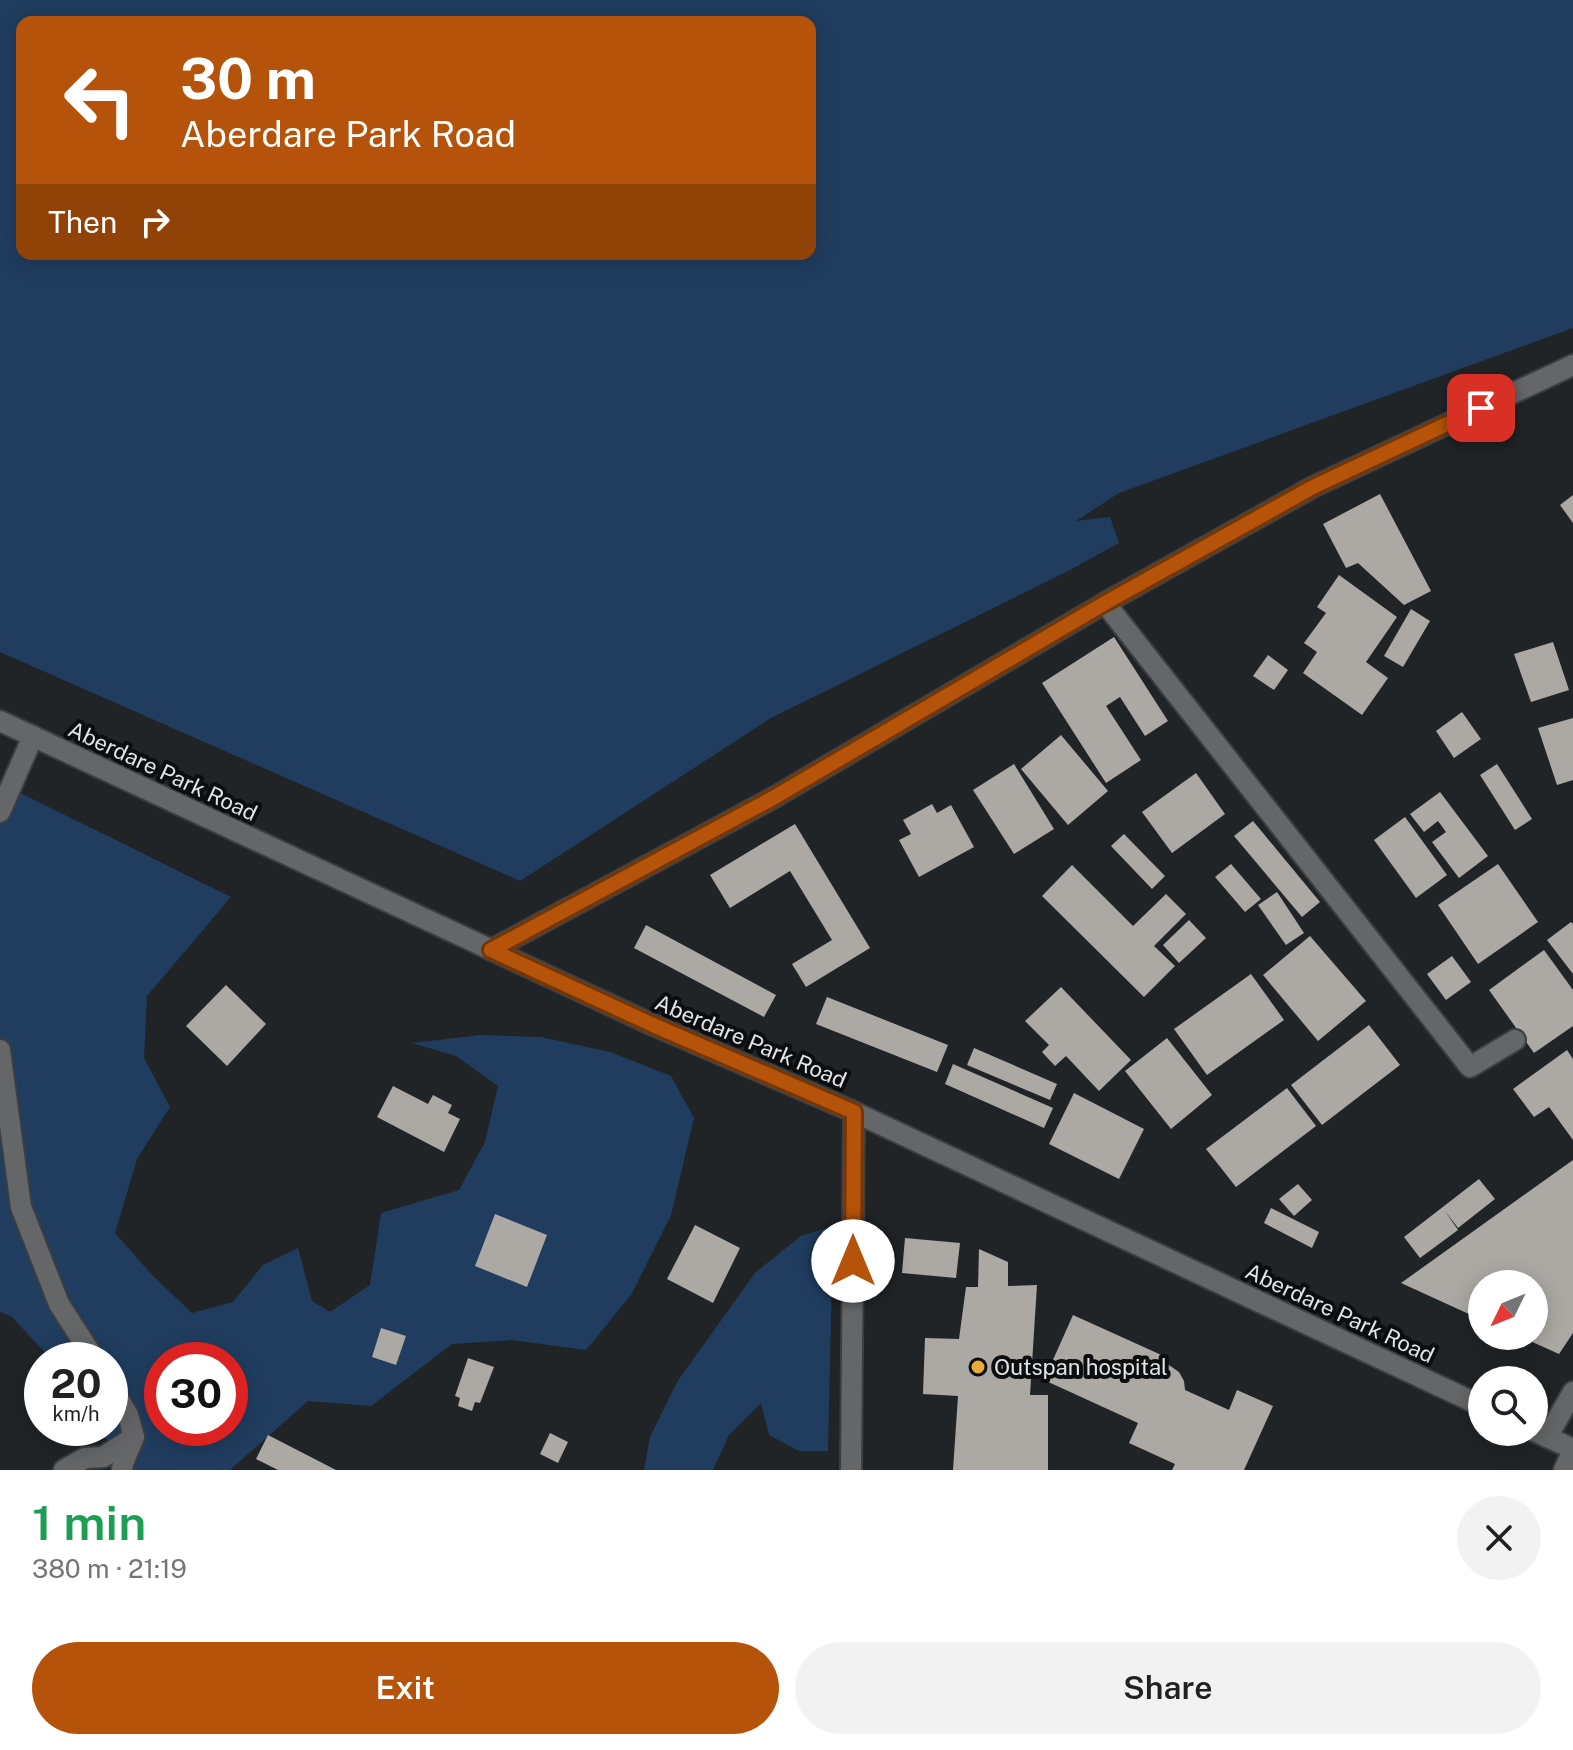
<!DOCTYPE html>
<html lang="en">
<head>
<meta charset="utf-8">
<style>
  :root { --surface:#fff; --page:#f2f2f2; --text:#202124; --muted:#757577; --accent:#b45309 }
  body { margin:0; font-family:"Public Sans",sans-serif; background:var(--page); color:var(--text); height:100vh; display:flex; flex-direction:column; font-size:30px; white-space:nowrap }
  * { box-sizing:border-box; margin:0 }
  p { font-size:26px; color:var(--muted) }
  .icon { flex:none; width:44px; height:44px; fill:none; stroke:currentColor; stroke-width:2; stroke-linecap:round; stroke-linejoin:round }
  .map { position:relative; height:1470px; overflow:hidden }
  .details { display:flex; flex-direction:column; background:var(--surface); flex:1 }
  .details>* { flex:none }
  .banner { position:absolute; left:16px; top:16px; width:800px; height:244px; border-radius:16px; box-shadow:0 4px 20px #0003; background:#b45309; color:#fff; overflow:hidden }
  .needle { width:52px; rotate:227deg }
  .controls { position:absolute; left:1468px; top:1270px; display:grid; gap:16px }
  .controls a { display:grid; place-items:center; width:80px; height:80px; border-radius:50%; background:var(--surface); box-shadow:0 4px 20px #0003; font-size:40px }
  .speed { position:absolute; left:24px; top:1342px; display:flex; gap:16px; font-size:40px; font-weight:700; text-align:center }
  .speed>* { display:grid; place-content:center; width:104px; height:104px; border-radius:50%; background:var(--surface); box-shadow:0 4px 20px #0003; line-height:1 }
  .speed small { font-size:20px; font-weight:400 }
  .speed .limit { border:12px solid #d22; background:#fff; color:#111 }
  .pin { position:absolute; display:grid; place-items:center; width:68px; height:68px; color:#fff; margin:-34px; border-radius:16px; box-shadow:0 4px 12px #0006 }
  .me { position:absolute; width:88px; margin:-44px; rotate:0deg; stroke-linejoin:round; filter:drop-shadow(0 0 6px #0008) }
  .turn { display:flex; align-items:center; gap:28px; height:168px; padding:0 32px; font-size:36px }
  .turn .icon { width:104px; height:104px; stroke-width:2.5 }
  .turn b { display:block; font-size:56px; line-height:68px }
  .then { display:flex; align-items:center; height:76px; padding:0 32px; background:#0003; gap:16px; font-size:30px }
  .round { display:grid; place-items:center; flex:none; width:84px; height:84px; border-radius:42px; background:var(--page) }
  .overview { display:flex; align-items:center; justify-content:space-between; height:136px; padding:0 32px }
  h1 { font-size:48px; font-weight:600; line-height:60px; color:#1e9e55 }
  .button { display:flex; gap:16px; margin-top:auto; padding:16px 32px }
  .button a { flex:1; height:92px; border-radius:48px; background:var(--accent); color:#fff; font-size:32px; font-weight:600; line-height:92px; text-align:center }
  .button a+a { background:var(--page); color:var(--text) }
  .map>svg:first-child { display:block }
</style>
</head>
<body>
<div class="map">
<svg width="1573" height="1470" viewBox="0 0 1573 1470">
  <rect width="100%" height="100%" fill="#212427"/>
  <g fill="#203d5f" fill-rule="evenodd">
    <path d="M0 0H1573V328L1119 493 1076 521 1110 517 1119 543 1068 571 771 718 520 881 0 652ZM810 22V254H22V22Z"/>
    <path d="M0 783 231 897 147 996 144 1058 170 1107 137 1159 115 1233 153 1276 192 1313 233 1302 263 1265 298 1248 312 1301 330 1312 370 1285 381 1213 459 1190 485 1142 498 1086 456 1056 412 1043 481 1035 541 1037 610 1052 671 1076 694 1118 671 1215 631 1295 586 1350 512 1340 452 1344 371 1406 308 1401 230 1470H122L123 1459 97 1428H110V1360H52L12 1317 0 1312ZM162 1360H230V1428H162Z"/>
    <polygon points="833,1226 828,1451 799,1451 769,1435 761,1403 729,1435 713,1470 644,1470 650,1437 677,1382 755,1273 801,1236"/>
  </g>
  <g fill="#aca9a4">
    <polygon points="1380,494 1431,591 1404,605 1358,563 1346,568 1323,524"/>
    <polygon points="1573,495 1573,523 1560,505"/>
    <polygon points="1339,575 1397,617 1366,662 1388,678 1362,715 1303,673 1317,652 1304,643 1326,613 1317,607"/>
    <polygon points="1411,609 1430,621 1403,667 1384,656"/>
    <polygon points="1114,637 1168,721 1145,736 1120,697 1106,706 1141,760 1106,783 1042,683"/>
    <polygon points="1553,642 1569,690 1531,702 1514,654"/>
    <polygon points="1268,655 1288,670 1274,690 1253,676"/>
    <polygon points="1462,712 1481,739 1454,758 1436,731"/>
    <polygon points="1573,718 1573,780 1557,785 1538,728"/>
    <polygon points="1061,735 1108,791 1068,825 1021,769"/>
    <polygon points="1014,764 1054,829 1014,854 973,790"/>
    <polygon points="1497,764 1532,819 1515,830 1480,775"/>
    <polygon points="1196,773 1225,814 1172,853 1142,812"/>
    <polygon points="1440,792 1488,856 1459,878 1432,842 1446,832 1438,821 1424,832 1410,814"/>
    <polygon points="932,804 937,813 951,805 974,847 919,877 899,840 911,834 903,820"/>
    <polygon points="1405,817 1447,875 1416,898 1374,840"/>
    <polygon points="1253,821 1320,902 1302,917 1234,836"/>
    <polygon points="795,824 870,948 806,987 792,964 832,940 790,871 730,908 710,875"/>
    <polygon points="1124,834 1165,876 1152,889 1111,846"/>
    <polygon points="1231,864 1261,899 1245,912 1215,877"/>
    <polygon points="1498,864 1538,922 1478,964 1438,905"/>
    <polygon points="1072,865 1133,926 1166,894 1186,914 1154,946 1175,966 1144,997 1042,896"/>
    <polygon points="1277,892 1304,933 1286,945 1258,905"/>
    <polygon points="1189,920 1206,938 1179,963 1163,945"/>
    <polygon points="1571,922 1573,924 1573,974 1547,940"/>
    <polygon points="646,925 776,995 764,1017 634,948"/>
    <polygon points="1310,936 1366,1001 1318,1041 1263,975"/>
    <polygon points="1544,950 1573,990 1573,1026 1534,1053 1489,990"/>
    <polygon points="1452,956 1471,982 1446,1000 1427,974"/>
    <polygon points="1251,974 1284,1020 1207,1075 1174,1029"/>
    <polygon points="226,985 266,1024 227,1066 186,1026"/>
    <polygon points="1061,987 1131,1060 1099,1091 1066,1056 1055,1066 1042,1052 1049,1045 1025,1021"/>
    <polygon points="827,997 948,1045 937,1072 816,1024"/>
    <polygon points="1369,1025 1400,1065 1322,1125 1291,1085"/>
    <polygon points="1167,1038 1212,1095 1171,1129 1125,1071"/>
    <polygon points="974,1048 1057,1084 1050,1100 967,1065"/>
    <polygon points="1567,1050 1573,1059 1573,1140 1549,1107 1534,1117 1513,1089"/>
    <polygon points="953,1064 1053,1108 1044,1128 945,1084"/>
    <polygon points="393,1086 428,1104 433,1095 452,1105 448,1113 460,1119 444,1152 377,1117"/>
    <polygon points="1287,1088 1316,1126 1236,1187 1206,1149"/>
    <polygon points="1074,1093 1144,1129 1119,1179 1049,1144"/>
    <polygon points="1573,1160 1573,1333 1559,1354 1519,1336 1534,1336 1534,1284 1482,1284 1482,1320 1401,1283"/>
    <polygon points="1479,1179 1495,1199 1458,1228 1445,1211 1458,1230 1420,1258 1404,1237"/>
    <polygon points="1298,1184 1312,1200 1294,1216 1279,1199"/>
    <polygon points="1271,1208 1319,1232 1312,1248 1264,1223"/>
    <polygon points="495,1214 547,1235 527,1287 475,1266"/>
    <polygon points="695,1225 740,1248 713,1303 667,1279"/>
    <polygon points="905,1238 960,1243 956,1278 902,1273"/>
    <polygon points="979,1249 1008,1262 1008,1286 1037,1285 1030,1395 1048,1395 1048,1470 953,1470 958,1396 923,1394 925,1338 959,1339 966,1287 978,1287"/>
    <polygon points="1073,1315 1168,1358 1166,1363 1179,1372 1184,1381 1185,1390 1229,1410 1237,1390 1273,1406 1244,1470 1172,1470 1175,1464 1129,1443 1138,1423 1044,1380"/>
    <polygon points="381,1328 406,1336 396,1365 372,1357"/>
    <polygon points="468,1358 494,1367 480,1403 475,1402 472,1411 458,1406 460,1398 455,1396"/>
    <polygon points="550,1433 568,1442 558,1463 540,1454"/>
    <polygon points="268,1435 336,1470 278,1470 256,1459"/>
  </g>
  <g fill="none" stroke-linecap="round" stroke-linejoin="round">
    <g stroke="#3c3f42" stroke-width="24">
      <g id="minor">
        <polyline points="1105,603 1470,1067 1515,1040"/>
        <polyline points="0,721 653,1025 854,1112 1482,1406"/>
        <polyline points="0,812 33,736"/>
        <polyline points="491,950 773,798 1105,603 1313,487 1573,365"/>
        <polyline points="0,1050 21,1207 59,1304 95,1360"/>
        <polyline points="110,1385 128,1415 134,1437 123,1463 122,1470"/>
        <polyline points="1534,1431 1573,1449"/>
        <polyline points="1547,1437 1573,1392"/>
        <polyline points="64,1470 85,1458 103,1457 134,1437"/>
        <polyline points="851,1470 854,1112"/>
        <polyline points="1564,1470 1573,1450"/>
      </g>
    </g>
    <use href="#minor" stroke="#646668" stroke-width="20"/>
  </g>
  <g fill="none" stroke-linecap="round" stroke-linejoin="round">
    <g stroke="#753606" stroke-width="20">
      <polyline id="route" points="853,1261 854,1112 653,1025 491,950 773,798 1105,603 1313,487 1481,408"/>
    </g>
    <use href="#route" stroke="#b45309" stroke-width="14"/>
  </g>
  <circle fill="#e8ac37" stroke="#0b0d0e" stroke-width="3" cx="978" cy="1367" r="8"/>
  <g text-anchor="middle" stroke-width="8" stroke-linejoin="round" paint-order="stroke">
    <g font-size="22" fill="#e2e4e7" stroke="#0b0d0e">
      <text transform="translate(163 771) rotate(25)" y="8">Aberdare Park Road</text>
      <text transform="translate(751 1041) rotate(23)" y="8">Aberdare Park Road</text>
      <text transform="translate(1340 1313) rotate(25)" y="8">Aberdare Park Road</text>
    </g>
    <g font-size="22" fill="#e2e4e7" stroke="#0b0d0e" text-anchor="start">
      <text x="994" y="1375">Outspan hospital</text>
    </g>
  </g>
</svg>
<div class="controls">
<a><svg class="needle" viewBox="-14 -14 28 28"><path d="M0-13l5 13h-10z" fill="#e53935"/><path d="M0 13l5-13h-10z" fill="#757577"/></svg></a>
<a><svg class="icon" aria-label="search" viewBox="0 0 24 24"><circle cx="10" cy="10" r="6"/><path d="M15 15l6 6"/></svg></a>
</div>
<div class="speed"><div>20<small>km/h</small></div><div class="limit">30</div></div>
<div class="pin" style="left:1481px;top:408px;background:#d93025"><svg class="icon" aria-label="arrive" viewBox="0 0 24 24"><path d="M6 21V4h12l-3 4 3 4H6"/></svg></div>
<svg class="me" style="left:853px;top:1261px" viewBox="-20 -20 40 40"><circle r="19" fill="#fff"/><path d="M0-13L10 11 0 6-10 11z" fill="#b45309"/></svg>
<div class="banner">
<div class="turn"><svg class="icon" aria-label="left" viewBox="0 0 24 24"><path d="M17 20v-9H6M10 6l-5 5 5 5"/></svg><div><b>30 m</b>Aberdare Park Road</div></div>
<div class="then">Then<svg class="icon" aria-label="right" viewBox="0 0 24 24"><path d="M7 20v-9h11M14 6l5 5-5 5"/></svg></div>
</div>
</div>
<section class="details">
<div class="overview"><div><h1>1 min</h1><p>380 m · 21:19</p></div><a class="round"><svg class="icon" aria-label="close" viewBox="0 0 24 24"><path d="M6 6l12 12M18 6L6 18"/></svg></a></div>
<div class="button"><a>Exit</a><a>Share</a></div>
</section>
</body>
</html>
